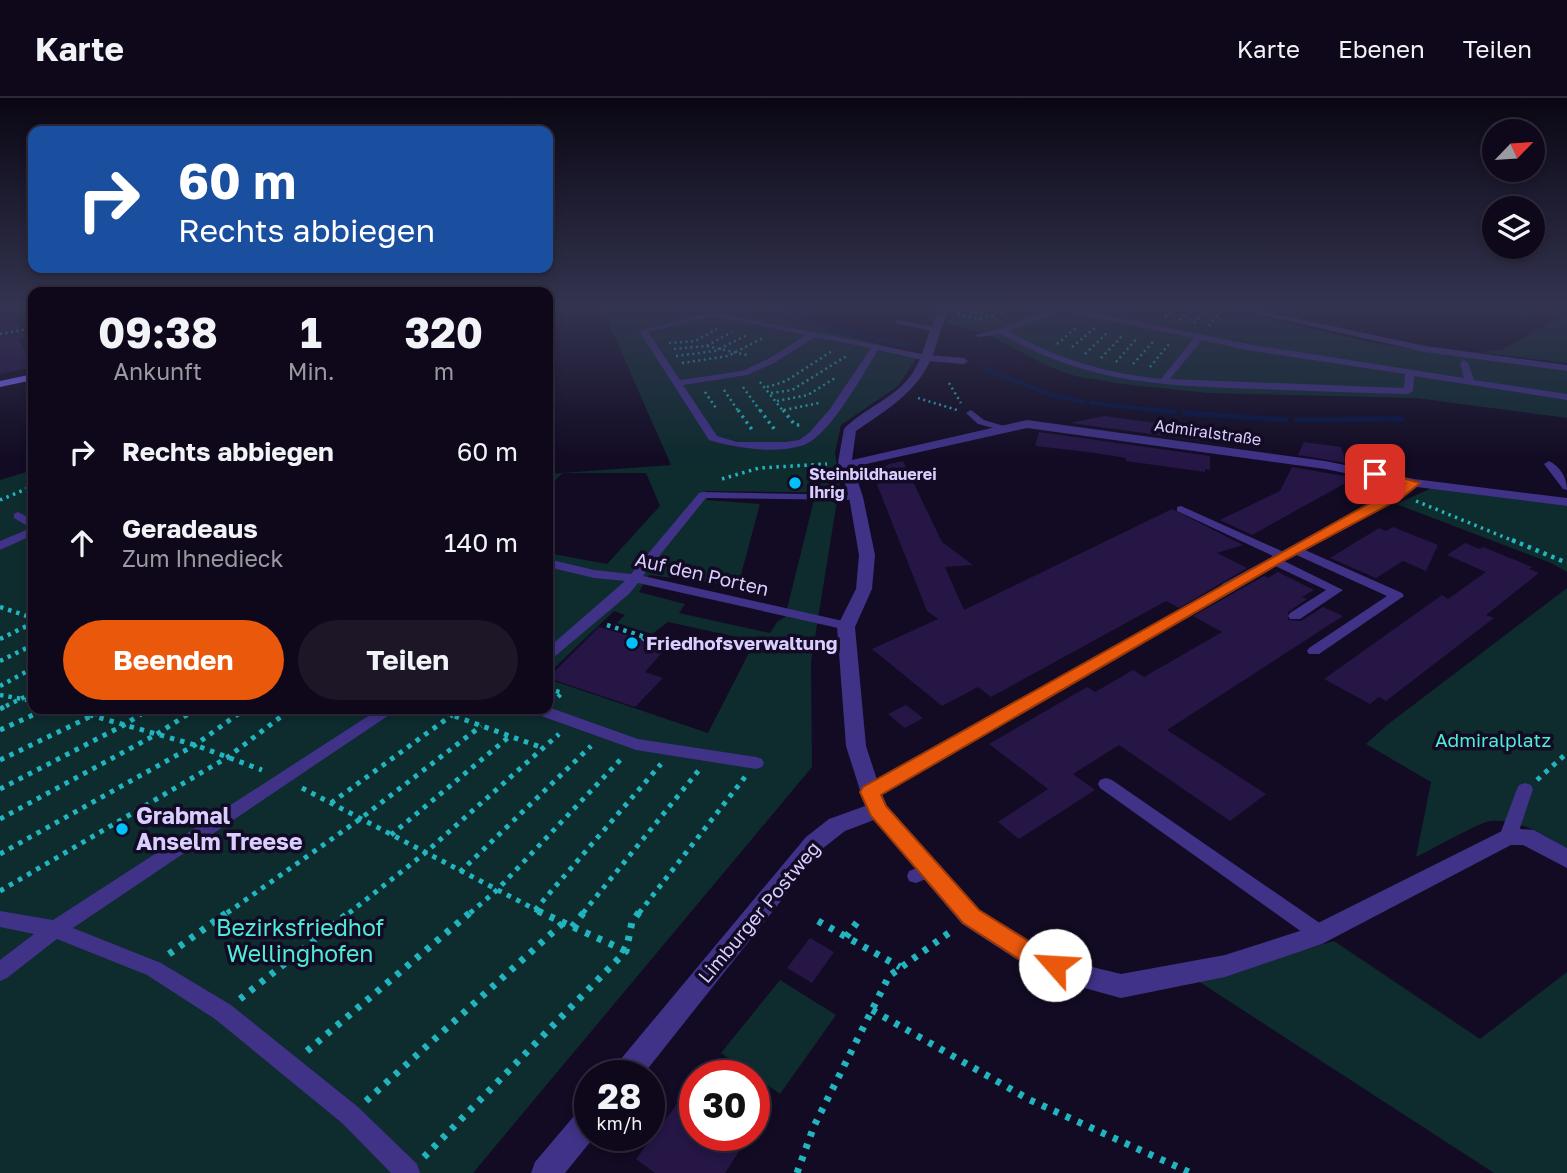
<!DOCTYPE html>
<html lang="de">
<head>
<meta charset="utf-8">
<style>
  :root { --surface:#0e081a; --page:#1c1627; --text:#f1f3f6; --muted:#9b9aa2; --line:#2e2939; --accent:#ea580c }
  body { margin:0; font-family:"Golos Text",sans-serif; background:var(--page); color:var(--text); height:100vh; display:flex; flex-direction:column; font-size:26px; white-space:nowrap }
  * { box-sizing:border-box; margin:0 }
  p { font-size:23px; color:var(--muted) }
  .icon { flex:none; width:38px; height:38px; fill:none; stroke:currentColor; stroke-width:2; stroke-linecap:round; stroke-linejoin:round }
  .map { position:relative; flex:1; overflow:hidden }
  .side { position:absolute; left:28px; top:189px; width:525px; height:427px; display:flex; flex-direction:column; background:var(--surface); border-radius:14px; box-shadow:0 4px 10px #0003,0 0 0 2px var(--line) }
  .side>* { flex:none }
  .guide { position:absolute; left:28px; top:28px; width:525px; height:147px; border-radius:14px; box-shadow:0 4px 10px #0003,0 0 0 2px var(--line); background:#1a4fa0; color:#fff; overflow:hidden }
  .needle { width:46px; rotate:65deg }
  .fabs { position:absolute; left:1482px; top:21px; display:grid; gap:14px }
  .fabs a { display:grid; place-items:center; width:63px; height:63px; border-radius:50%; background:var(--surface); box-shadow:0 4px 10px #0003,0 0 0 2px var(--line); font-size:35px }
  .speed { position:absolute; left:574px; top:962px; display:flex; gap:14px; font-size:35px; font-weight:700; text-align:center }
  .speed>* { display:grid; place-content:center; width:91px; height:91px; border-radius:50%; background:var(--surface); box-shadow:0 4px 10px #0003,0 0 0 2px var(--line); line-height:1 }
  .speed small { font-size:18px; font-weight:400 }
  .speed .limit { border:10px solid #d22; background:#fff; color:#111 }
  .pin { position:absolute; display:grid; place-items:center; width:60px; height:60px; color:#fff; margin:-30px; border-radius:14px; box-shadow:0 4px 10px #0006 }
  .me { position:absolute; width:77px; margin:-38px; rotate:296deg; stroke-linejoin:round; filter:drop-shadow(0 0 5px #0008) }
  .turn { display:flex; align-items:center; gap:24px; height:147px; padding:0 35px; font-size:32px }
  .turn .icon { width:91px; height:91px; stroke-width:2.5 }
  .turn b { display:block; font-size:49px; line-height:60px }
  .eta { display:flex; justify-content:space-evenly; align-items:center; height:119px; text-align:center }
  .eta b { font-size:42px; font-weight:700; line-height:49px }
  .action { display:flex; gap:14px; margin-top:auto; padding:14px 35px }
  .action a { flex:1; height:80px; border-radius:42px; background:var(--accent); color:#fff; font-size:28px; font-weight:700; line-height:80px; text-align:center }
  .action a+a { background:var(--page); color:var(--text) }
  ul { padding:0; list-style:none }
  li { display:flex; align-items:center; gap:21px; height:91px; padding:0 35px }
  li div { flex:1 }
  li b { display:block; font-size:26px }
  li em { font-style:normal }
  header { display:flex; align-items:center; gap:42px; box-sizing:border-box; height:98px; padding:0 35px; background:var(--surface); border-bottom:2px solid var(--line) }
  header strong { font-size:33px }
  nav { display:flex; gap:38px; margin-inline-start:auto; font-size:24px }
  .map>svg:first-child { display:block }
</style>
</head>
<body>
<header>
<strong>Karte</strong>
<nav><a>Karte</a><a>Ebenen</a><a>Teilen</a></nav>
</header>
<div class="map">
<svg width="1567" height="1075" viewBox="0 0 1567 1075">
  <rect width="100%" height="100%" fill="#120b23"/>
  <g fill="#0e2b2e">
    <polygon points="602,210 767,210 763,214 911,255 916,261 898,288 841,327 835,354 841,395 705,393 707,402 760,406 738,488 649,477 639,494 685,506 679,515 770,535 777,524 785,519 814,402 837,403 811,564 812,669 473,1075 0,1075 0,382 33,372 33,611 548,611 548,581 708,635 755,543 668,524 652,536 617,525 625,517 614,513 548,576 548,455 607,466 660,408 646,375 563,375 548,389 548,376 671,367"/>
    <polygon points="957,210 1223,210 1374,245 1567,273 1567,320 1416,300 1208,295 1122,286 1075,278 1050,269 989,237 946,225"/>
    <polygon points="1567,218 1567,265 1479,254 1502,252 1557,221"/>
    <polygon points="1434,389 1567,408 1567,474 1551,465 1396,406"/>
    <path d="M1567 490V750C1544 737 1518 720 1490 723 1478 725 1431 752 1416 759L1431 684 1366 646 1387 627Z"/>
    <polygon points="1334,843 1480,941 1567,874 1567,1075 1494,1075 1198,883"/>
    <polygon points="780,882 836,917 780,996 721,955"/>
  </g>
  <g fill="none" stroke-linecap="round" stroke-linejoin="round">
    <g stroke="#041443" stroke-width="4.5">
      <polyline points="757,211 777,213 836,233 913,248"/>
      <polyline points="983,270 1048,296 1083,304"/>
      <polyline points="1091,305 1172,314"/>
    </g>
    <g stroke="#041443" stroke-width="5">
      <polyline points="1156,312 1174,314"/>
      <polyline points="1184,315 1286,322"/>
      <polyline points="1296,322 1402,321"/>
    </g>
  </g>
  <g fill="#251646">
    <polygon points="12,214 25,240 19,241 32,267 28,267 29,270 0,276 0,216"/>
    <polygon points="1104,318 1210,332 1210,344 1070,325"/>
    <polygon points="1039,334 1210,358 1210,372 1205,371 1205,374 1126,363 1126,360 1088,354 1035,348"/>
    <polygon points="1304,344 1341,349 1346,365 1298,357"/>
    <polygon points="903,363 942,444 973,467 945,469 964,512 1172,411 1243,447 1217,455 1247,470 1179,510 1166,503 991,599 978,589 942,608 872,551 938,521 927,513 876,384 881,384 877,374 889,366"/>
    <polygon points="1292,369 1350,379 1351,382 1252,437 1220,422 1280,393"/>
    <polygon points="1393,429 1438,447 1426,473 1403,463 1376,480 1330,460 1379,430 1386,433"/>
    <polygon points="1465,445 1480,451 1483,449 1532,469 1529,471 1539,475 1486,517 1494,520 1386,603 1379,599 1370,606 1324,581 1442,497 1448,501 1486,474 1447,457"/>
    <polygon points="1278,474 1314,492 1302,499 1307,501 1288,514 1288,522 1301,523 1323,509 1343,518 1167,632 1266,696 1230,723 1119,647 1073,676 1095,692 1019,741 998,724 1048,691 989,646 1087,589 1095,594 1133,572 1144,579 1222,534 1193,518 1264,478 1268,480"/>
    <polygon points="599,529 667,549 645,574 663,580 635,609 548,580"/>
    <polygon points="906,607 923,620 905,630 888,616"/>
    <polygon points="810,840 834,854 812,885 787,870"/>
    <polygon points="695,982 695,1038 749,1038 725,1075 655,1075 636,1061"/>
  </g>
  <g fill="none" stroke-linecap="round" stroke-linejoin="round">
    <g stroke="#22b5bf" stroke-width="2.5" stroke-dasharray="2 3.5" stroke-linecap="butt">
      <polyline points="979,210 1006,216"/>
      <polyline points="1007,210 1017,212"/>
      <polyline points="959,211 995,219"/>
      <polyline points="958,216 984,222"/>
      <polyline points="1165,219 1175,210"/>
      <polyline points="1180,222 1191,210"/>
      <polyline points="1194,225 1208,210"/>
      <polyline points="1209,228 1221,212"/>
      <polyline points="0,236 33,230"/>
      <polyline points="669,245 695,243 717,231"/>
      <polyline points="1057,246 1077,229"/>
      <polyline points="707,248 747,257"/>
      <polyline points="1072,249 1095,230"/>
      <polyline points="674,251 706,248 732,234"/>
      <polyline points="1085,256 1107,235"/>
      <polyline points="676,258 715,253 747,237"/>
      <polyline points="1101,260 1124,236"/>
      <polyline points="1116,264 1138,239"/>
      <polyline points="682,265 728,258 763,240"/>
      <polyline points="1133,266 1153,244"/>
      <polyline points="1150,269 1169,246"/>
      <polyline points="760,284 784,314"/>
      <polyline points="949,285 961,305"/>
      <polyline points="743,289 761,314"/>
      <polyline points="767,289 786,283 832,253"/>
      <polyline points="724,292 739,314"/>
      <polyline points="705,294 716,310"/>
      <polyline points="771,295 792,292 848,257"/>
      <polyline points="918,300 957,312"/>
      <polyline points="777,303 808,297 835,280"/>
      <polyline points="784,312 819,305"/>
    </g>
    <g stroke="#22b5bf" stroke-width="3.5" stroke-dasharray="2.5 4.5" stroke-linecap="butt">
      <polyline points="738,312 753,333"/>
      <polyline points="760,312 775,332"/>
      <polyline points="783,312 795,327 801,327"/>
      <polyline points="722,381 759,370 827,366"/>
      <polyline points="0,402 33,388"/>
      <polyline points="1416,403 1516,444"/>
    </g>
    <g stroke="#22b5bf" stroke-width="4.5" stroke-dasharray="3.5 5" stroke-linecap="butt">
      <polyline points="1512,442 1567,465"/>
      <polyline points="0,509 33,520"/>
      <polyline points="607,527 645,539 642,542"/>
      <polyline points="0,541 33,525"/>
      <polyline points="0,563 33,547"/>
      <polyline points="0,588 33,570"/>
      <polyline points="548,590 562,595 556,601"/>
      <polyline points="0,597 33,603"/>
      <polyline points="6,608 33,595"/>
    </g>
    <g stroke="#22b5bf" stroke-width="5" stroke-dasharray="4.5 6" stroke-linecap="butt">
      <polyline points="0,611 9,606"/>
      <polyline points="69,611 195,647 262,672"/>
      <polyline points="435,611 543,650"/>
      <polyline points="0,632 46,611"/>
      <polyline points="0,662 106,611"/>
      <polyline points="1537,682 1567,655"/>
      <polyline points="302,690 542,815"/>
      <polyline points="0,691 124,627 149,611"/>
      <polyline points="331,705 452,617"/>
      <polyline points="0,721 157,636 196,611"/>
      <polyline points="391,737 510,638"/>
      <polyline points="0,756 195,647 245,611"/>
      <polyline points="460,774 591,648"/>
      <polyline points="0,793 228,659 291,611"/>
      <polyline points="535,812 661,666"/>
      <polyline points="227,815 360,721 481,628"/>
      <polyline points="349,815 425,755 559,636"/>
      <polyline points="470,815 496,793 623,659"/>
      <polyline points="583,815 699,672"/>
      <polyline points="639,815 745,679"/>
    </g>
    <g stroke="#22b5bf" stroke-width="7" stroke-dasharray="5 8" stroke-linecap="butt">
      <polyline points="538,813 626,853"/>
      <polyline points="818,823 900,869"/>
      <polyline points="572,829 585,813"/>
      <polyline points="846,839 858,823"/>
      <polyline points="169,856 229,813"/>
      <polyline points="240,901 351,813"/>
      <polyline points="872,912 1030,1002 1191,1075"/>
      <polyline points="307,953 472,813"/>
      <polyline points="366,1003 563,825"/>
      <polyline points="424,1059 626,853 632,824 640,813"/>
      <polyline points="797,1075 814,1028 889,878 953,832"/>
    </g>
    <g fill="#3f3287" fill-rule="evenodd">
      <polygon points="0,210 19,210 0,214"/>
      <path d="M1056 210H1070L1247 246 1464 280 1460 265 1464 262 1468 265 1474 282 1567 296V302L1414 278 1413 293 1408 296C1358 295 1308 293 1258 291 1163 288 1085 285 1001 236L979 239 975 237 1000 231ZM1062 213 1194 240 1161 281C1106 275 1057 261 1008 233ZM1202 242 1247 252 1405 276 1404 290 1170 281Z"/>
      <path d="M712 214 927 257 964 260 968 263 964 266 927 263 878 252C863 276 831 335 806 346 780 357 735 350 709 342L639 233ZM712 218 806 237 768 261 742 273 680 282 648 234ZM815 239 871 250 830 311 809 335 799 342 786 344H737L717 338 683 287 747 277 774 265Z"/>
      <polygon points="899,222 934,229 938,231 934,233 896,226 896,222"/>
      <polygon points="971,312 984,322 1014,331 1009,334 978,326 966,315"/>
      <path d="M1549 363C1560 368 1567 380 1567 392L1563 391 1544 366Z"/>
      <polygon points="703,394 860,397 860,401 856,402 706,400 643,478 852,525 854,528 852,531 847,532 638,485 629,496 553,560 548,561 548,550 625,483 594,480 548,469 548,461 594,472 631,476 699,395"/>
      <polygon points="1181,408 1286,455 1288,458 1282,462 1343,492 1300,521 1290,521 1288,518 1290,515 1326,492 1271,466 1269,463 1275,459 1177,413 1177,409"/>
      <polygon points="18,414 33,422 33,437 0,452 0,443 31,430 14,420 14,416"/>
      <polygon points="1296,448 1402,495 1404,498 1319,556 1309,556 1307,553 1309,550 1387,498 1292,455 1290,452 1292,449"/>
      <polygon points="1228,485 1233,486 1235,489 1233,492 876,698 870,700 864,698 861,694 864,690"/>
      <polygon points="548,609 638,641 756,659 762,661 764,665 762,669 756,671 636,652 533,615 530,611 548,611"/>
      <polygon points="379,611 398,611 73,830 161,865 231,907 358,1009 417,1066 420,1075 391,1075 342,1025 215,921 147,877 57,841 7,880 0,883 0,862 34,836 0,829 0,813 53,822"/>
      <polygon points="1106,680 1112,682 1327,830 1330,836 1327,842 1320,844 1313,842 1100,690 1098,686 1100,682"/>
      <polygon points="1525,685 1531,687 1533,691 1517,739 1514,744 1508,746 1502,744 1499,739 1517,691 1519,687"/>
      <polygon points="929,765 936,767 938,772 936,777 916,785 909,783 907,778 909,773"/>
    </g>
    <g fill="#3f3287" fill-rule="evenodd">
      <path d="M941 210H951C940 226 939 244 931 261 916 295 885 313 856 333L852 362 1027 322 1325 363 1414 381 1567 400V408L1417 389 1404 399 1228 494 1222 492 1220 489 1222 486 1403 387 1325 371 1027 330 853 369 863 399 875 457 872 491 855 529 866 648 881 694 887 708 980 812 1042 850 1080 866 1121 876 1225 857 1306 831 1508 730 1534 732 1567 750V770L1523 747H1511L1322 846 1225 879 1121 900 1077 888 1024 866 962 826 874 722 845 733 822 751 642 978H611L615 968 806 739 829 721 865 708 846 648 837 529 856 491 859 457 849 399 838 364 844 331C863 311 891 302 909 280 926 259 926 231 941 210Z"/>
      <polygon points="1230,210 1247,210 1425,248 1567,267 1567,273 1425,254"/>
      <polygon points="590,1007 590,1038 595,1038 565,1075 531,1075 535,1064 580,1011"/>
    </g>
    <polygon fill="#7b65ff" fill-rule="evenodd" points="33,276 33,282 0,289 0,283"/>
  </g>
  <linearGradient id="sky" x2="0" y2="1"><stop stop-color="#0a0613"/><stop offset="0.58" stop-color="#333450"/><stop offset="1" stop-color="#333450" stop-opacity="0"/></linearGradient>
  <rect width="1567" height="360" fill="url(#sky)"/>
  <polygon fill="#ea580c" stroke="#983908" stroke-width="2" points="1375,372 1420,385 1403,399 1287,461 881,697 886,708 979,812 1041,851 1063,860 1067,867 1063,875 1055,878 1025,865 963,825 871,718 860,694 863,689 1404,386 1370,379 1369,376"/>
  <g fill="#00c1f9" stroke="#120b23" stroke-width="2.5">
    <circle cx="795" cy="385" r="7"/>
    <circle cx="632" cy="545" r="7"/>
    <circle cx="122" cy="731" r="7"/>
  </g>
  <g text-anchor="middle" stroke-width="7" stroke-linejoin="round" paint-order="stroke">
    <g font-size="16" fill="#d9ceff" stroke="#120b23">
      <text transform="translate(1208 334) rotate(8)" y="6">Admiralstraße</text>
    </g>
    <g font-size="16" font-weight="bold" fill="#d9ceff" stroke="#120b23" text-anchor="start">
      <text x="809" y="382">Steinbildhauerei<tspan x="809" dy="18">Ihrig</tspan></text>
    </g>
    <g font-size="19" fill="#d9ceff" stroke="#120b23">
      <text transform="translate(702 476) rotate(13)" y="7">Auf den Porten</text>
      <text transform="translate(759 814) rotate(-50)" y="7">Limburger Postweg</text>
    </g>
    <g font-size="19" font-weight="bold" fill="#d9ceff" stroke="#120b23" text-anchor="start">
      <text x="646" y="552">Friedhofsverwaltung</text>
    </g>
    <g font-size="19" fill="#4eebd7" stroke="#120b23">
      <text x="1493" y="649">Admiralplatz</text>
    </g>
    <g font-size="23" font-weight="bold" fill="#d9ceff" stroke="#120b23" text-anchor="start">
      <text x="136" y="726">Grabmal<tspan x="136" dy="26">Anselm Treese</tspan></text>
    </g>
    <g font-size="23" fill="#4eebd7" stroke="#120b23">
      <text x="300" y="838">Bezirksfriedhof<tspan x="300" dy="26">Wellinghofen</tspan></text>
    </g>
  </g>
</svg>
<div class="fabs">
<a><svg class="needle" viewBox="-14 -14 28 28"><path d="M0-13l5 13h-10z" fill="#e53935"/><path d="M0 13l5-13h-10z" fill="#9b9aa2"/></svg></a>
<a><svg class="icon" aria-label="layers" viewBox="0 0 24 24"><path d="M12 4l9 5-9 5-9-5zM3 14l9 5 9-5"/></svg></a>
</div>
<div class="speed"><div>28<small>km/h</small></div><div class="limit">30</div></div>
<div class="pin" style="left:1375px;top:376px;background:#d93025"><svg class="icon" aria-label="arrive" viewBox="0 0 24 24"><path d="M6 21V4h12l-3 4 3 4H6"/></svg></div>
<svg class="me" style="left:1055px;top:867px" viewBox="-20 -20 40 40"><circle r="19" fill="#fff"/><path d="M0-13L10 11 0 6-10 11z" fill="#ea580c"/></svg>
<div class="guide">
<div class="turn"><svg class="icon" aria-label="right" viewBox="0 0 24 24"><path d="M7 20v-9h11M14 6l5 5-5 5"/></svg><div><b>60 m</b>Rechts abbiegen</div></div>
</div>
<section class="side">
<div class="eta">
<div><b>09:38</b><p>Ankunft</p></div>
<div><b>1</b><p>Min.</p></div>
<div><b>320</b><p>m</p></div>
</div>
<ul>
<li><svg class="icon" aria-label="right" viewBox="0 0 24 24"><path d="M7 20v-9h11M14 6l5 5-5 5"/></svg><div><b>Rechts abbiegen</b></div><em>60 m</em></li>
<li><svg class="icon" aria-label="ahead" viewBox="0 0 24 24"><path d="M12 20V5M6 11l6-6 6 6"/></svg><div><b>Geradeaus</b><p>Zum Ihnedieck</p></div><em>140 m</em></li>
</ul>
<div class="action"><a>Beenden</a><a>Teilen</a></div>
</section>
</div>
</body>
</html>
